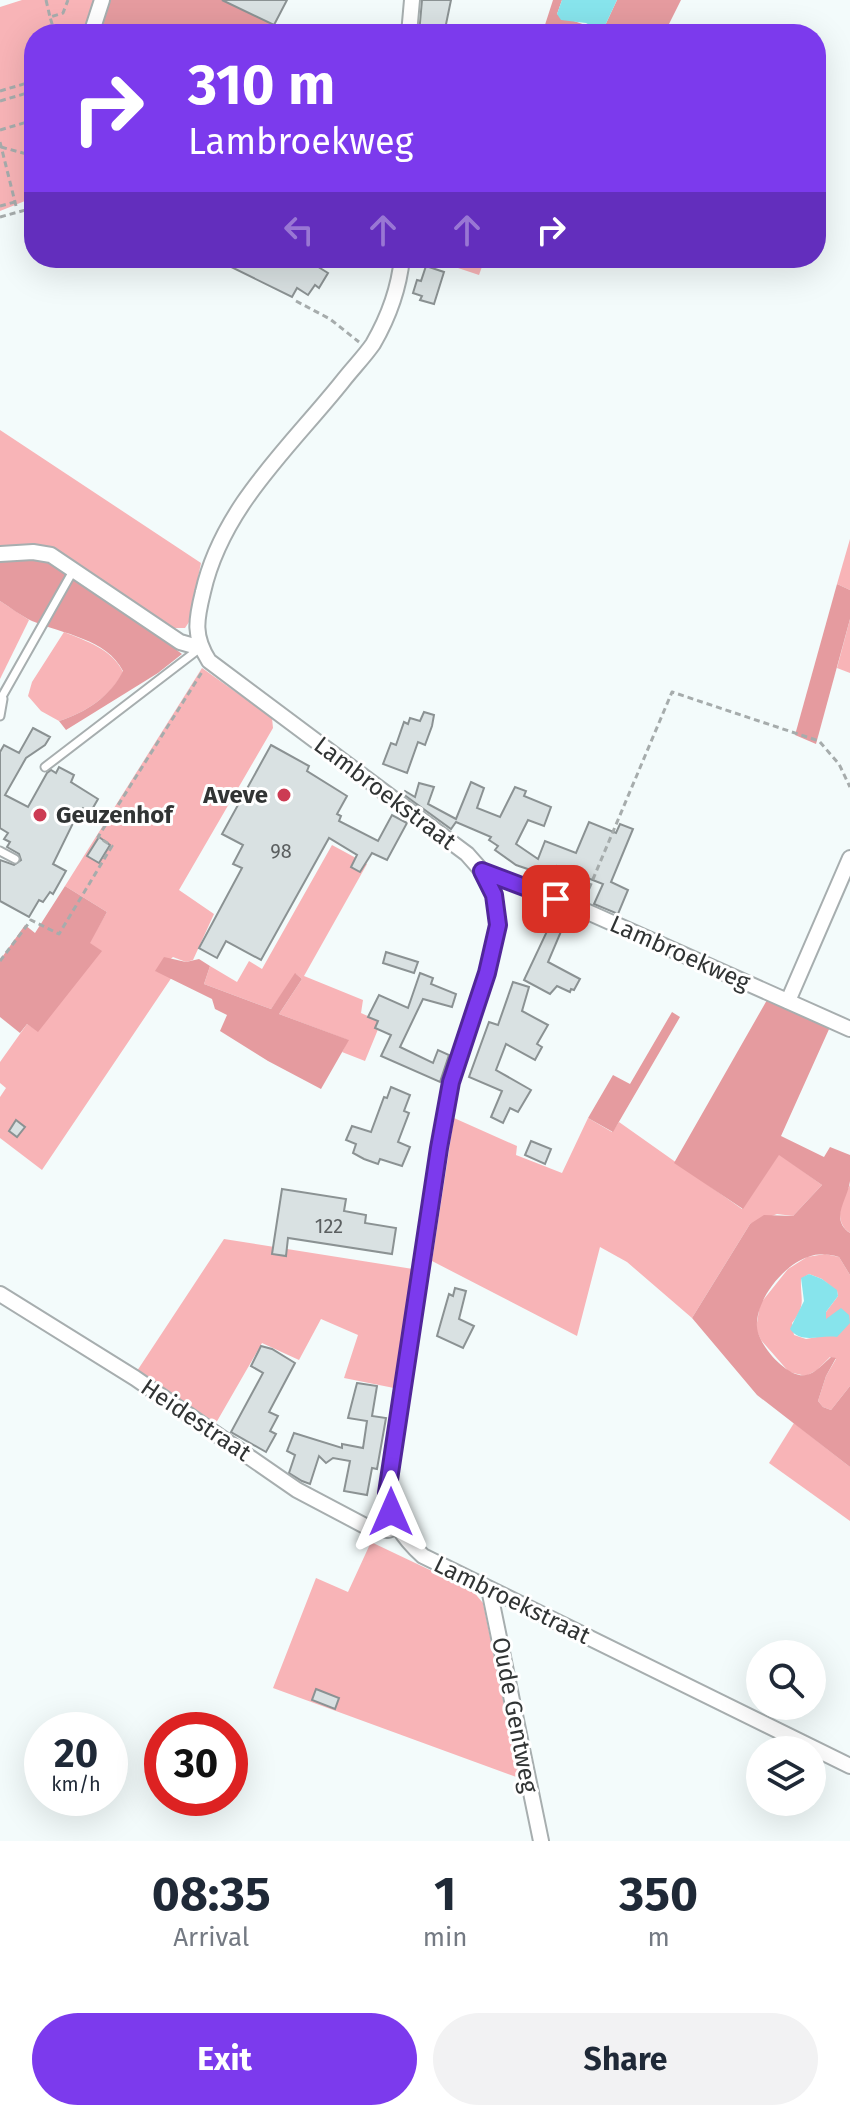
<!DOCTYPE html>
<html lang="en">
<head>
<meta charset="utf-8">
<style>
  :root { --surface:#fff; --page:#f2f2f3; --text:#1f2937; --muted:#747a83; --accent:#7c3aed }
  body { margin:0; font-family:"Fira Sans",sans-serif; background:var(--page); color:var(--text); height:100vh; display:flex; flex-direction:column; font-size:30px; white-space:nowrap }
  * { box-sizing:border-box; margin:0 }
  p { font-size:26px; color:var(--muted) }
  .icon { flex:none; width:44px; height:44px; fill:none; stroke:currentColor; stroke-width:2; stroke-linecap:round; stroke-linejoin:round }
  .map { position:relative; height:1841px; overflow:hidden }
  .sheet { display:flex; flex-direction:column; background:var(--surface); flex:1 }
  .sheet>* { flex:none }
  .top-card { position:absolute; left:24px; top:24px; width:802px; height:244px; border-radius:32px; box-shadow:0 8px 32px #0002; background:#7c3aed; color:#fff; overflow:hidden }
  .controls { position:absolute; left:746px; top:1640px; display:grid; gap:16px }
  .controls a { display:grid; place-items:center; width:80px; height:80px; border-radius:50%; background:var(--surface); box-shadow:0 8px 32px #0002; font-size:40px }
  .speed { position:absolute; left:24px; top:1712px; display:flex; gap:16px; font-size:40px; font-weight:700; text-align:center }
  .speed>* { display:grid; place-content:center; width:104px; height:104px; border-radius:50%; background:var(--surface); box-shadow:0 8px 32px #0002; line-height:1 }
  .speed small { font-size:20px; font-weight:400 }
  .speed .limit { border:12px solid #d22; background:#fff; color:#111 }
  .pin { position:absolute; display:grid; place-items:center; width:68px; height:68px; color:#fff; margin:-34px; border-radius:16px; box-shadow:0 4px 12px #0006 }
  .me { position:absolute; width:88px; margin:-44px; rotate:0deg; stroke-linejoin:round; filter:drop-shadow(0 0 6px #0008) }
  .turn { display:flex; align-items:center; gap:28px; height:168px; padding:0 32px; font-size:36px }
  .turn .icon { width:104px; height:104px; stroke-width:2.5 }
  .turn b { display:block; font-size:56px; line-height:68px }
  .lanes { display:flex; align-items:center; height:76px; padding:0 32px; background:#0003; justify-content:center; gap:40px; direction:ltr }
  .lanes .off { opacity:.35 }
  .eta { display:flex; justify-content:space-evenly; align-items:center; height:136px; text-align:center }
  .eta b { font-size:48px; font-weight:700; line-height:56px }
  .action { display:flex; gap:16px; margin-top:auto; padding:16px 32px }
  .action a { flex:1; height:92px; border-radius:48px; background:var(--accent); color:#fff; font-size:32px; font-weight:700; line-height:92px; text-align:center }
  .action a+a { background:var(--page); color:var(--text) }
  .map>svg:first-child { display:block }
</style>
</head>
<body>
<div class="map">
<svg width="850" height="1841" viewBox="0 0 850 1841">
  <rect width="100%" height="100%" fill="#f3fbfb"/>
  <g fill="#f8b4b7" fill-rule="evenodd">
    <polygon points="22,0 95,0 85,34 34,34 34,190 30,199 0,211 0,7"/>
    <polygon points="428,258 485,258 479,275"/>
    <polygon points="0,430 201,563 189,622 185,628 173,628 49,546 0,545"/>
    <polygon points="850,539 850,590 837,584"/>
    <polygon points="0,601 29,620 0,679"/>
    <polygon points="850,619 850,673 837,668"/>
    <path d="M64 632C86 641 112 649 123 672 111 696 85 713 59 721L41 711 28 696 32 682Z"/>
    <polygon points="202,668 272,718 273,728 179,890 214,914 193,960 186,962 173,957 156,971 172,977 42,1170 0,1138 0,1097 6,1088 0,1083 0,1062 27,1024 38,1031 107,912 65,886"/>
    <polygon points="332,845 367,864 304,976 363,1000 361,1013 381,1022 365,1061 342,1052 348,1040 279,1014 302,979 296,974 271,1009 204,984 210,966 237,982 249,961 262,969"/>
    <polygon points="454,1118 517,1146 516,1155 562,1173 588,1118 612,1132 619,1122 742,1209 779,1154 822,1185 793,1216 777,1214 750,1224 692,1318 627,1262 600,1247 577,1336 432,1261"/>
    <path d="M850 1185V1233C833 1222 841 1200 850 1185Z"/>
    <polygon points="224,1239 413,1269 394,1388 344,1378 358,1335 321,1319 299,1360 262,1343 216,1423 137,1371"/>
    <path d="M825 1254 839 1257 850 1275V1386L831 1410 823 1407 818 1401 826 1376 836 1359 830 1357 817 1370 806 1376 789 1372 761 1340 756 1329 760 1304 788 1269 807 1257ZM809 1274 822 1279 837 1291 838 1296 826 1312V1320L832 1317 828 1335 806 1339 794 1335 792 1323C807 1304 800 1299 801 1279Z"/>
    <polygon points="794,1423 850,1467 850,1521 769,1463"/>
    <polygon points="371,1542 472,1590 483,1603 519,1778 273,1688 316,1578 348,1592"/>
  </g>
  <g fill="#e59b9f">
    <polygon points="109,0 222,0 292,34 97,34"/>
    <path d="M553 0H562L557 14C572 22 587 24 602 32L617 0H681L664 34H553L543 31Z"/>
    <path d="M24 557 44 559 56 566 125 611 182 654 158 673 66 730 59 721C85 713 111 696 123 671 107 639 63 634 32 621 21 616 10 607 0 601V559Z"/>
    <polygon points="837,584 850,590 850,619 816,744 795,735"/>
    <polygon points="65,886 107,912 90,943 102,951 38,1032 27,1024 20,1033 0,1017 0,960 25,925 35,933"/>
    <polygon points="164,957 186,962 199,959 210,966 204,984 271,1009 295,973 302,979 279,1014 349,1040 321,1089 268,1061 220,1031 227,1015 215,1009 212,999 155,971"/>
    <path d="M767 1000 830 1027 781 1136 824 1157 830 1147 850 1155C850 1163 850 1173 850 1181 848 1199 829 1219 850 1233V1275L839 1257C828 1254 819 1253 808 1257 783 1265 755 1301 757 1327 758 1345 788 1379 806 1375 816 1373 824 1363 831 1357L836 1358 826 1376 818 1401 823 1407 831 1410 850 1386V1467L757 1395 692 1318 750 1224 764 1215 793 1216 822 1185 779 1155 743 1209 674 1163Z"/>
    <polygon points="672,1012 680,1017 613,1132 588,1118 613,1075 630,1084"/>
  </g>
  <g fill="#87e4ec">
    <polygon points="562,0 617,0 602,32 586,23 561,20 557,14"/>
    <path d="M809 1274 822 1279 837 1290 838 1296 826 1312V1319L841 1308 849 1315 850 1323 837 1337C820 1334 802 1345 790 1329L804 1301 801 1278Z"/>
  </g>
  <g fill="#d9e1e2" stroke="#8b9293" stroke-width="2">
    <polygon points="222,0 287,0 274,25"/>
    <polygon points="422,0 451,0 444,34 419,34"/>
    <polygon points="213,258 290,258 304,266 307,260 328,273 319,288 315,285 308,295 297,288 292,297"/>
    <polygon points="426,266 444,272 434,304 420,300 422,296 413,293 417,280 421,281"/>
    <polygon points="424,712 434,715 432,726 425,745 418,742 407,773 383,764 391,743 396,745 404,722 408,724 410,718 420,721"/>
    <polygon points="33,728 50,737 45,745 26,758 5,795 28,807 47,773 51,770 56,773 59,767 74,775 71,782 98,799 90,813 83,808 76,817 53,864 66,871 53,894 50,892 43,902 39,900 29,917 0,901 0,860 14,865 21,860 19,854 7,847 10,842 4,839 8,833 0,828 0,752 4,745 19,753"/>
    <polygon points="271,745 309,766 307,771 347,796 337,814 341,816 339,821 378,841 392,815 407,823 387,860 372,853 360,872 351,867 357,855 329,838 261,960 226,941 217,958 199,948 242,868 233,864 243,845 222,834"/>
    <polygon points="471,782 484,788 477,808 500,817 515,787 526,791 524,796 551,807 544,826 528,820 516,844 538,859 545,841 576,853 589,822 616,833 620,824 633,829 611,882 628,890 618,914 594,904 603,884 557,866 556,868 551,868 562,876 560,880 516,865 495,850 498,846 489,840 491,837 456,822 451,829 403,794 405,791 415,797 419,783 434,787 428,804 456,819"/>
    <polygon points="99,837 110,845 99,863 87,856"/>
    <polygon points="557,910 568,915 548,962 580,979 574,990 571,989 570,992 557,986 550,994 524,980"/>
    <polygon points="386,952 418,962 414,973 383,963"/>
    <polygon points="420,973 433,978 431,984 456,994 452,1007 423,999 400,1047 433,1063 438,1050 449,1055 440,1082 381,1056 391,1035 375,1028 378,1021 368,1017 379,995 408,1008"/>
    <polygon points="513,982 529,987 522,1011 548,1025 537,1044 542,1047 535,1060 506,1044 496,1070 531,1090 518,1112 510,1108 503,1123 491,1117 502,1091 469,1077 489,1022 498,1025"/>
    <polygon points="391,1087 410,1095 404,1111 409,1113 398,1142 410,1147 402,1166 380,1159 378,1164 364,1159 353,1153 356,1144 346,1140 352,1126 371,1132 384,1097 387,1098"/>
    <polygon points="16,1120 25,1127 17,1137 9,1131"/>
    <polygon points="531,1141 551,1149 545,1164 525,1155"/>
    <polygon points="282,1189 346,1199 344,1211 366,1215 365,1223 396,1228 392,1254 288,1238 286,1256 272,1254"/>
    <polygon points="455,1288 466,1291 459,1319 474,1326 463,1348 437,1336 449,1294 453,1296"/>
    <polygon points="261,1346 272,1349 295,1363 269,1412 278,1416 270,1431 276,1434 266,1452 231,1432 263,1373 251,1366"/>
    <polygon points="357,1383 377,1386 372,1416 386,1418 377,1469 372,1468 367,1495 344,1491 350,1461 333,1458 326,1463 319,1456 310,1484 302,1481 289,1473 295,1455 287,1451 294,1433 342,1448 342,1444 363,1448 367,1421 348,1418"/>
    <polygon points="316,1689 339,1698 335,1709 312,1700"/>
  </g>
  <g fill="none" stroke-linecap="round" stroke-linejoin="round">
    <g stroke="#a7aeaf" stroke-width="11">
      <g id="lane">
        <polyline points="0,700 73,571"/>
        <polyline points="0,716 3,699"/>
        <polyline points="45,767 199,649"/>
        <polyline points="0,851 15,859"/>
      </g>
    </g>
    <g stroke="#a7aeaf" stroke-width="18">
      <g id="street">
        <polyline points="91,34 102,0"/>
        <polyline points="409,34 412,0"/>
        <path d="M402 258C399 288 388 318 373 344 364 357 352 369 342 382 290 447 222 507 203 592 196 620 193 636 209 661L467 854 482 871 494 895 498 925 487 973 451 1082 439 1148 387 1493C392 1521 402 1537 423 1556L850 1766"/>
        <polyline points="0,554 33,552 51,555 180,642 201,648"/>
        <polyline points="482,871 581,909 850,1029"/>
        <polyline points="788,1001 850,858"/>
        <polyline points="0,1294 135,1378 297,1490 367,1527 388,1530 397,1527"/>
        <polyline points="489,1589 541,1841"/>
      </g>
    </g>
    <g stroke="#a6acac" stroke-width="3" stroke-dasharray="6 4" stroke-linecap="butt">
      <polyline points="46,0 50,17"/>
      <polyline points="55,34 50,17 63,13 68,0"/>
      <polyline points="0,91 34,81"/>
      <polyline points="0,101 34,91"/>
      <polyline points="0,130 34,120"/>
      <polyline points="0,142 16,206"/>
      <polyline points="1,147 34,156"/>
      <polyline points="0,206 15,202"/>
      <polyline points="0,217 29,209 34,203"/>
      <polyline points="296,301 330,319 359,342"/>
      <polyline points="585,898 672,692 819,741 839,764 850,787"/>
      <polyline points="0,961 31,920 59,934 112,846 98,837 202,672"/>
    </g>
    <use href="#lane" stroke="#fff" stroke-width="7"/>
    <use href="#street" stroke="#fff" stroke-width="14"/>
  </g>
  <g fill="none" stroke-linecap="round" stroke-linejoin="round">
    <g stroke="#51269a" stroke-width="20">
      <polyline id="route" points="391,1512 387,1493 439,1148 451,1082 487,973 498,925 494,895 482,871 556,899"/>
    </g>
    <use href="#route" stroke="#7c3aed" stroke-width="14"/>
  </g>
  <g fill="#cc3b53" stroke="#fff" stroke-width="3">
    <circle cx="284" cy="795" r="8"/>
    <circle cx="40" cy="815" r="8"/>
  </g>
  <g text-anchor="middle" stroke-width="6" stroke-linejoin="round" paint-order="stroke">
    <g font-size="20" fill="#5b5f60">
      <text x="281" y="858">98</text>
      <text x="329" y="1233">122</text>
    </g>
    <g font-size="24" fill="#313434" stroke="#fff">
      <text transform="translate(385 793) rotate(37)" y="8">Lambroekstraat</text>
      <text transform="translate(680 953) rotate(24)" y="8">Lambroekweg</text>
      <text transform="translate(196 1420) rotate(34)" y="8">Heidestraat</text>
      <text transform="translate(512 1600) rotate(26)" y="8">Lambroekstraat</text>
      <text transform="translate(515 1715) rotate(79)" y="8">Oude Gentweg</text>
    </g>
    <g font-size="24" font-weight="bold" fill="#313434" stroke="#fff" text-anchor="end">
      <text x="268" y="803">Aveve</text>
      <text x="56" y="823" text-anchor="start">Geuzenhof</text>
    </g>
  </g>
</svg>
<div class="controls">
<a><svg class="icon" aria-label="search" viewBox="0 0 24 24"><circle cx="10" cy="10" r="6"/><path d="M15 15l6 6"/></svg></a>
<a><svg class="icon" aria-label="layers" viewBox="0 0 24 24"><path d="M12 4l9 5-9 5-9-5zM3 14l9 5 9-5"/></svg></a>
</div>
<div class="speed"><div>20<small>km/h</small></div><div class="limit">30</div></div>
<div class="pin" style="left:556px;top:899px;background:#d93025"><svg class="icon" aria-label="arrive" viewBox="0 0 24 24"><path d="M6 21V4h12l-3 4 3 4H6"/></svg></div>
<svg class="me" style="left:391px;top:1512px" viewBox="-20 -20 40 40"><path d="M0-17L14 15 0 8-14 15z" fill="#7c3aed" stroke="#fff" stroke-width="4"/></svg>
<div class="top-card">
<div class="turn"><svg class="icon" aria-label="right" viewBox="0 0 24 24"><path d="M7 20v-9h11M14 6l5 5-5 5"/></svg><div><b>310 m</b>Lambroekweg</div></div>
<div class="lanes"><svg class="icon off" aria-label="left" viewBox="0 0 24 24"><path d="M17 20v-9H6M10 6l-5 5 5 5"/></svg><svg class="icon off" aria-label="ahead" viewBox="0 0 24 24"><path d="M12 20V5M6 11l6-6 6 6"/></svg><svg class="icon off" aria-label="ahead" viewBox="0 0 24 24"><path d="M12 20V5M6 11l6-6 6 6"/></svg><svg class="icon" aria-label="right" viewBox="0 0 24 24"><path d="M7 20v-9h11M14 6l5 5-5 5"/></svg></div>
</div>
</div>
<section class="sheet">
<div class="eta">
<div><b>08:35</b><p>Arrival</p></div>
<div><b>1</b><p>min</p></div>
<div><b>350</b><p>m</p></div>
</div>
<div class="action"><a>Exit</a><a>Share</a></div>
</section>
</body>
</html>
